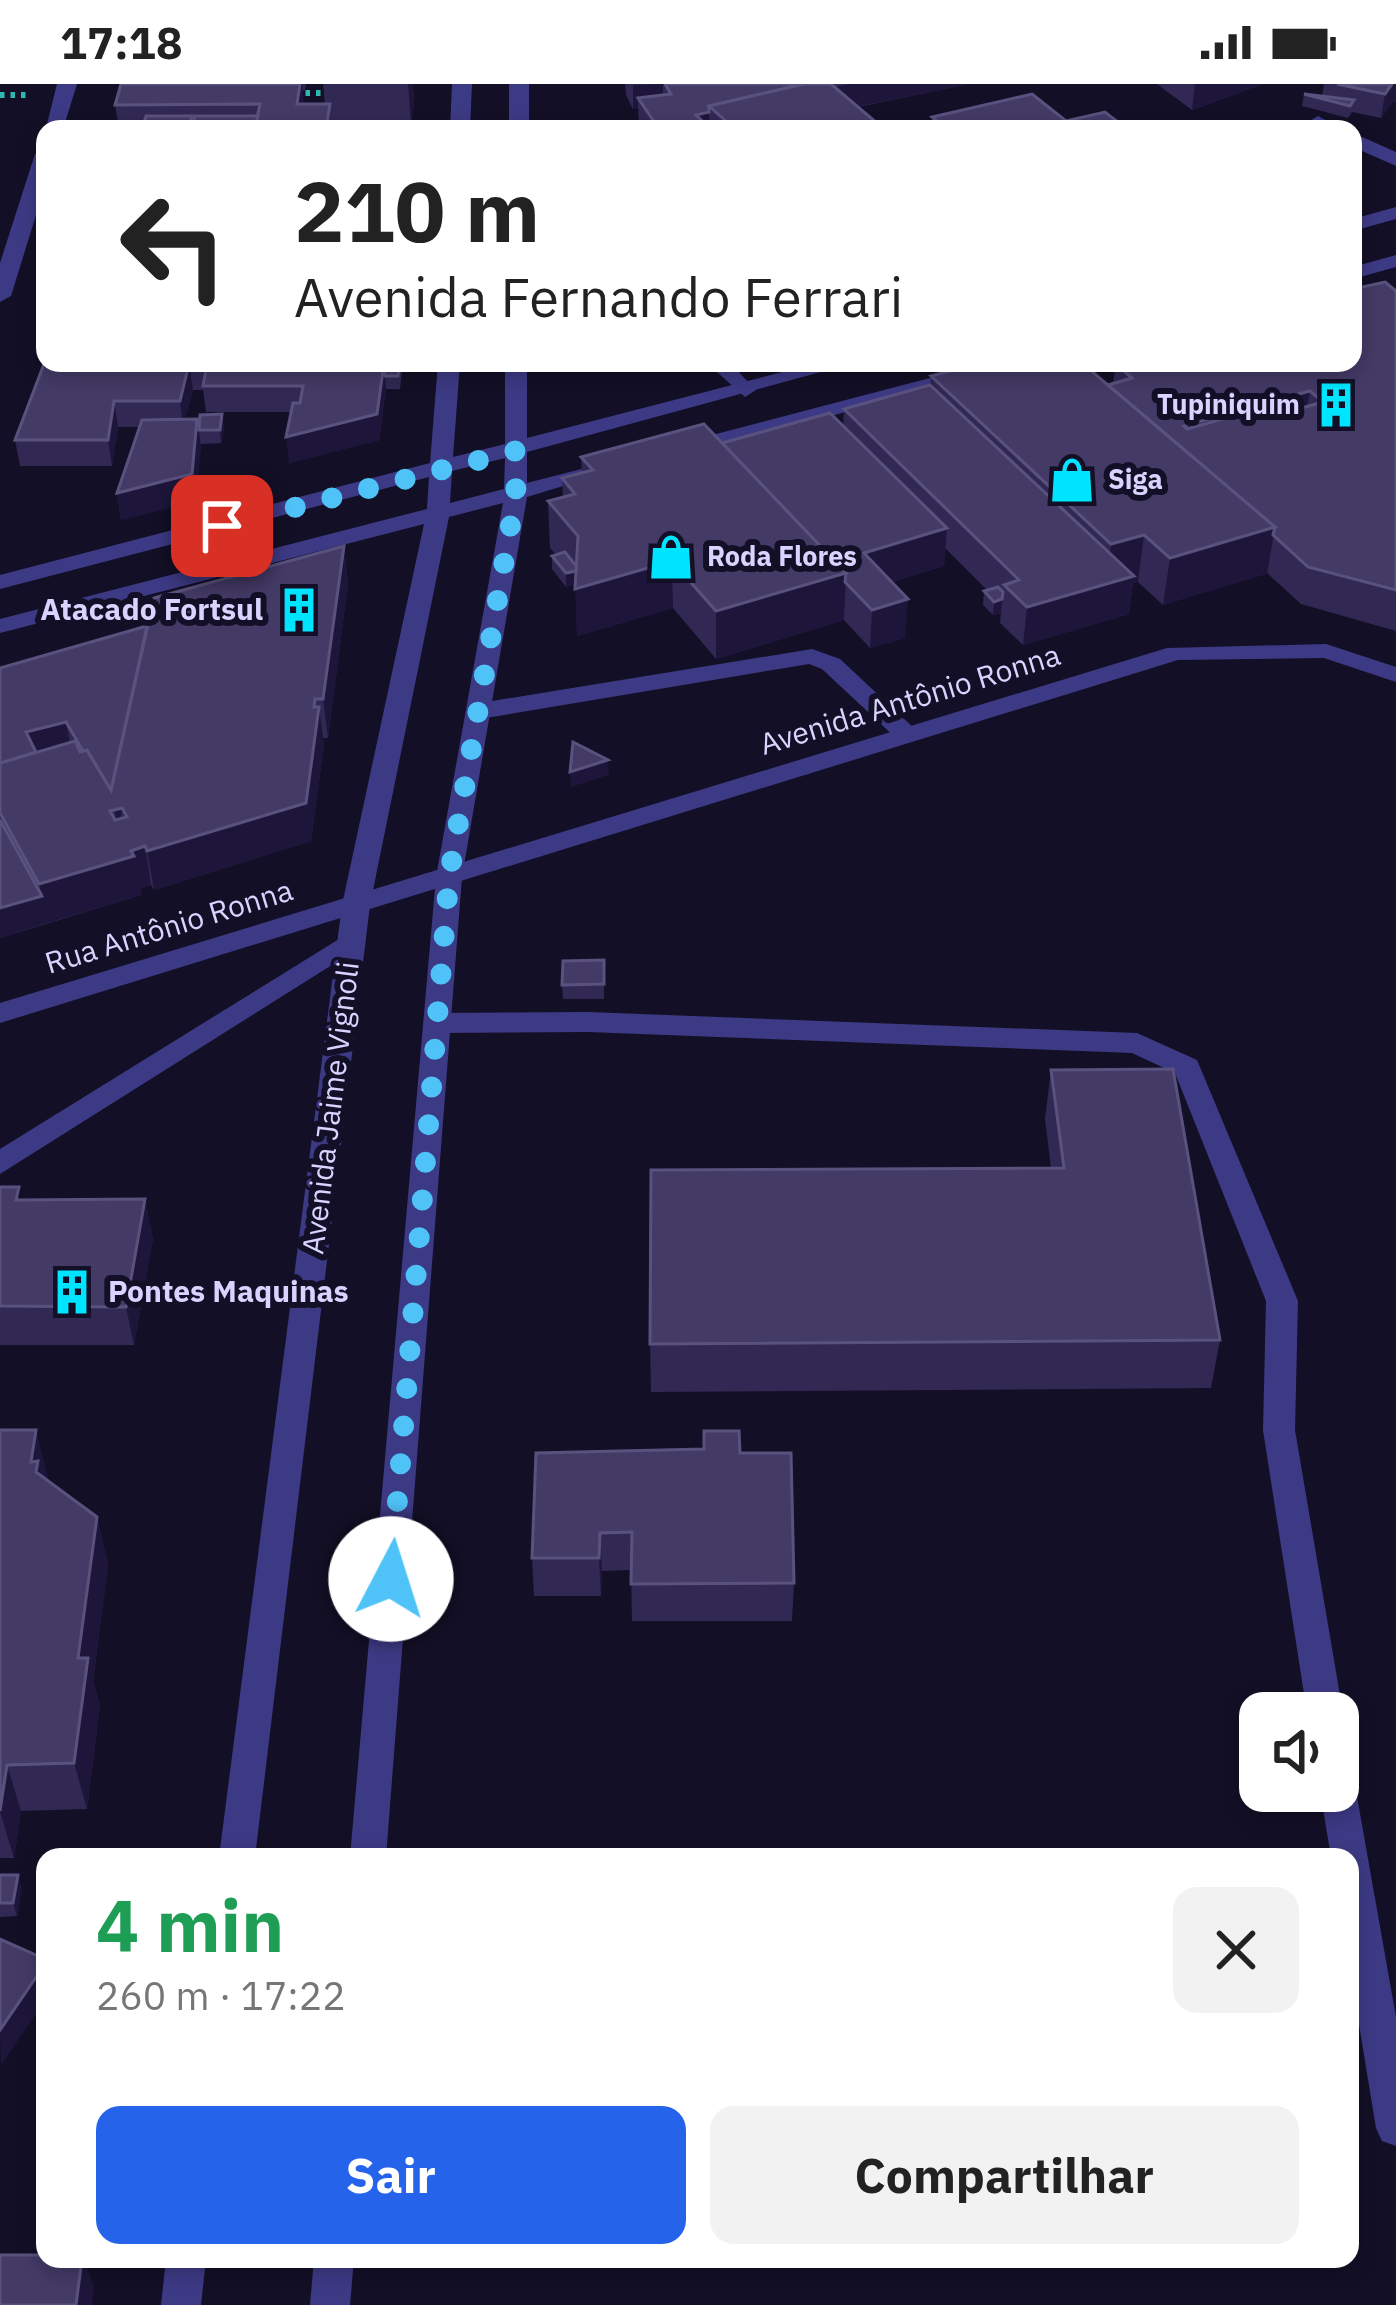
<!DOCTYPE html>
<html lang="pt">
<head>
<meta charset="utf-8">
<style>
  :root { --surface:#fff; --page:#f2f2f2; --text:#222; --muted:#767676; --accent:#2563eb }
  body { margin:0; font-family:"IBM Plex Sans",sans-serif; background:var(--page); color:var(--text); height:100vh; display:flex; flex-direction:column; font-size:45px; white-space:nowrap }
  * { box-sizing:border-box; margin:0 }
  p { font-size:39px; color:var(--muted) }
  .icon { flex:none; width:66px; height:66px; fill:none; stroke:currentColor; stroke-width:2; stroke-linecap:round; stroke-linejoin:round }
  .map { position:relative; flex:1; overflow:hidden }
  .side { position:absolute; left:36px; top:1764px; width:1323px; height:420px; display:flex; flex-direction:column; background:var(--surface); border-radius:24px; box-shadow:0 6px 18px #0003 }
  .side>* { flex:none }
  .banner { position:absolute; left:36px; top:36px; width:1326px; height:252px; border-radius:24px; box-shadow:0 6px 18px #0003; background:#fff; color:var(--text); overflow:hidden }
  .controls { position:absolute; left:1239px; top:1608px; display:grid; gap:24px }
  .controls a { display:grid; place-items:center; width:120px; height:120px; border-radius:24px; background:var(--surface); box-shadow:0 6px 18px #0003; font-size:60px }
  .pin { position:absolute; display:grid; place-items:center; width:102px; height:102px; color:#fff; margin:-51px; border-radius:24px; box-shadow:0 6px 18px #0006 }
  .me { position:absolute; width:132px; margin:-66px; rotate:5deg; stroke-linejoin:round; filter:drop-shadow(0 0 9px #0008) }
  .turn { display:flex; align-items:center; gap:42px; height:252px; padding:0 60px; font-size:54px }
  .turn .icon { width:156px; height:156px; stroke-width:2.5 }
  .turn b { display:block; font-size:84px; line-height:102px }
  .round { display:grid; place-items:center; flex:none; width:126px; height:126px; border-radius:24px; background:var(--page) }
  .overview { display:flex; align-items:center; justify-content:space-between; height:204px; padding:0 60px }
  h1 { font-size:72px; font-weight:800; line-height:90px; color:#1e9e55 }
  .action { display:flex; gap:24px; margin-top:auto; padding:24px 60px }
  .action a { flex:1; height:138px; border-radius:24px; background:var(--accent); color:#fff; font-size:48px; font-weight:800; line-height:138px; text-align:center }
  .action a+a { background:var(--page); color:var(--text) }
  .status { display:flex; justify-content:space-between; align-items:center; height:84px; padding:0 60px; background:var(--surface); direction:ltr }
  .status svg { height:33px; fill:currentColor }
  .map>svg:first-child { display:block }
</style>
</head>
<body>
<div class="status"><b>17:18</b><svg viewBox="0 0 49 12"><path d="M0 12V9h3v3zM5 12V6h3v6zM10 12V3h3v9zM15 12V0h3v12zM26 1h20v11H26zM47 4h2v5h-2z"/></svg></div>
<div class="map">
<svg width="1396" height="2221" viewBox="0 0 1396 2221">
  <rect width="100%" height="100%" fill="#130f26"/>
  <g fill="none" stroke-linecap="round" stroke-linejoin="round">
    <g stroke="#2fb8b0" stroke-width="6" stroke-dasharray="4.5 6" stroke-linecap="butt">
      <polyline points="295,9 334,9"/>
      <polyline points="0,11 28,11"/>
    </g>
    <g fill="#3d3a85" fill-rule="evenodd">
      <polygon points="1318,32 1342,45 1311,42 1308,38"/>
      <polygon points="1353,49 1396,68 1396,82 1353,63"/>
      <polygon points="707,279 730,279 756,306 745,313"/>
      <polygon points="812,565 840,575 916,646 916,656 898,656 822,585 809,580 480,635 467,627 480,619"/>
      <polygon points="352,847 362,850 366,856 362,862 0,1090 0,1065"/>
      <polygon points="588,928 1137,949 1197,976 1298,1217 1295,1346 1343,1629 1338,1638 1338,1629 1307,1629 1263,1346 1266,1217 1175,989 1132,969 588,948 437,949 423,939 437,929"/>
      <polygon points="1338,1692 1351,1696 1356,1707 1396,1933 1396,2062 1382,2057 1376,2044 1350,1886 1350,1773 1331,1773 1320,1707 1338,1707"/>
    </g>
    <g fill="#3d3a85" fill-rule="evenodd">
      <polygon points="57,0 77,0 63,45 45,48"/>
      <polygon points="45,64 45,102 11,212 0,218 0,179 35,70"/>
      <polygon points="1326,560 1396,583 1396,598 1324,574 1178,576 0,939 0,919 1167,564"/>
    </g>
    <g fill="#3d3a85" fill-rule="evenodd">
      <polygon points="452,0 472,0 470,45 450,45"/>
      <rect x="509" y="0" width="20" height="45"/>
      <polygon points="1396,123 1396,135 1353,147 1353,135"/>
      <polygon points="1396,171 1396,183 1353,195 1353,183"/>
      <path d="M438 279H460L453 373 505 360V279H527V354L817 279H854L527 368V399L601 380 612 387 527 413 462 793 386 1773H350L436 793 503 419 449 433 370 821 255 1773H219L342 821 424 440 0 549V535L427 425 429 393 0 505V491L430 379ZM505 374 504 405 450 419 452 387Z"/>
      <polygon points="987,279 1023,279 682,373 671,366 674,361"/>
      <polygon points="166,2175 206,2175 201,2221 161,2221"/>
      <polygon points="314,2175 354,2175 350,2221 310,2221"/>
    </g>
  </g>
  <g fill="#312854">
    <polygon points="121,0 306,0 305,6 303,6 303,20 325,20 323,0 413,0 414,19 411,38 404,39 409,45 119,45 115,21"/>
    <polygon points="625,0 969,0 858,23 884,45 643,45 639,39 638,24 633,25 626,11"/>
    <polygon points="1157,0 1263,0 1192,26"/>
    <polygon points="1324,0 1396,0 1396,18 1392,19 1381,34 1352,28 1348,34 1302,22 1304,10 1322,12"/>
    <polygon points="932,33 1127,45 931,45"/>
    <polygon points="1396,207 1396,547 1301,520 1267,489 1163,521 1138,498 1133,499 1129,530 1023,561 1000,539 1001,529 993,531 983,521 984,507 987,506 945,464 944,482 891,498 905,554 870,564 844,536 716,575 673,524 577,552 576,501 566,503 552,485 552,472 556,471 550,464 548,417 563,413 562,394 582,389 581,373 722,359 843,341 844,325 930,301 931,292 1108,301 1113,299 1116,280 1353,279"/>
    <polygon points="45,260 45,279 401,279 402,288 400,305 386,305 379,356 289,379 291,328 206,328 203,306 193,306 185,335 198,341 222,330 224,344 221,359 201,360 196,417 121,436 117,409 139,343 118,343 112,382 20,382 15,356 44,280 42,269"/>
    <polygon points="344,462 348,500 328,654 323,654 324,661 311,757 154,806 151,801 140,805 141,811 0,854 0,584 147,542"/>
    <polygon points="604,876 604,915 563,915 562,901"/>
    <polygon points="1051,986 1220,1256 1211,1304 651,1308 650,1260 1051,1084 1045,1035"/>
    <polygon points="0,1103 22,1116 145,1115 153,1155 134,1261 0,1261"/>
    <polygon points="0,1346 36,1346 47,1397 97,1433 108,1481 93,1597 100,1621 87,1725 21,1727 14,1774 0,1774"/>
    <polygon points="740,1369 794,1499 792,1537 632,1537 631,1486 602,1487 601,1512 534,1512 532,1474"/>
    <polygon points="0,1791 22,1804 17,1832 0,1833"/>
  </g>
  <g fill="#1d163a">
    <polygon points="300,0 302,0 304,16 299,45 297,20"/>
    <polygon points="408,0 413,0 414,19 411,38"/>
    <polygon points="663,0 663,22 638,14 638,24 633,25 633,1"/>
    <polygon points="850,0 969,0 747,45 715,27"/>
    <polygon points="1195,0 1263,0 1192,26"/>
    <polygon points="1392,0 1396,0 1396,18 1392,19 1381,34 1385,10"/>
    <polygon points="709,28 709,45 696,31"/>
    <polygon points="384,279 386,305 379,356 289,379 286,353"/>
    <polygon points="189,280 193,306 183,344 180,317"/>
    <polygon points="1310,307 1303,344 1190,377 1184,342"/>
    <polygon points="114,317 118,343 112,382 108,356"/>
    <polygon points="222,330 224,344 221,359 220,346"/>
    <polygon points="197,335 201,362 196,417 121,436 117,409"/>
    <polygon points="1275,443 1267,490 1163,521 1170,474"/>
    <polygon points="947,444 944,482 862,506 864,469"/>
    <polygon points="1144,451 1138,498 1133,499 1129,530 1023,561 1027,523 1107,500 1111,460"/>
    <polygon points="344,462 348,500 328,654 323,615"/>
    <polygon points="672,477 673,524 577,552 575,505"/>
    <polygon points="579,486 580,500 566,503 566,489"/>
    <polygon points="846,489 844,536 716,575 716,527"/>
    <polygon points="908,515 905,554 870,564 872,526"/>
    <polygon points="1002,515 1001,529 993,531 994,518"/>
    <polygon points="157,567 118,745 113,717"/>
    <polygon points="315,615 317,637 319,623 324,661 311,757 154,806 147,767 314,623"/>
    <polygon points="66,638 71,665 31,676 26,648"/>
    <polygon points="608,676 609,691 571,703 570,688"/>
    <polygon points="145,762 151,801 140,805 141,811 47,839 39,800"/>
    <polygon points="42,812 47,839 0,854 0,824"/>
    <polygon points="145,1115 153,1155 134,1261 126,1223"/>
    <polygon points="36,1346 48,1394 46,1408 31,1378"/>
    <polygon points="97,1433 108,1481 93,1597 100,1621 87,1725 74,1679 78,1574"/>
    <polygon points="600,1449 602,1487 601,1512 599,1474"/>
    <polygon points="7,1681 21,1727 14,1774 0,1728"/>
    <polygon points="18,1791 22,1804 17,1832 13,1819"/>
    <polygon points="45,1880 45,1917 1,1981 0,1946"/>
    <polygon points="82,2175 84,2175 94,2203 92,2221 76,2221"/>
  </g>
  <g fill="#433a66" stroke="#5a527e" stroke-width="3" fill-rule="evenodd">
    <polygon points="121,0 300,0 297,20 330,20 327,38 256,39 260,20 115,21"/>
    <polygon points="665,0 804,0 709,22 709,28 696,31 711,45 659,45 638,14 671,10"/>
    <polygon points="804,0 831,0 884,45 735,45 709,22"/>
    <polygon points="1337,0 1392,0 1385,10"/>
    <polygon points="1032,10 1066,37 1105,28 1127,45 946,45 932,33"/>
    <polygon points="1304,10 1354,16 1350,22"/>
    <polygon points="146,32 192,32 188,45 142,45"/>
    <polygon points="195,32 258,32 256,39 253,39 252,45 215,45 217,39 193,39"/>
    <polygon points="404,38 403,45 252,45 253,39"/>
    <path d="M1385 198 1396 207V506L1308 483 1273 451 1275 443 1108 301 1132 294 1116 280 1118 279H1353V205ZM1310 307 1323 318 1291 327 1281 318 1187 345 1184 342Z"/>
    <polygon points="344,279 400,279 398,292 385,292 384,279"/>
    <polygon points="384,279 377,330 286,353 293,319 300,319 303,302 203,302 207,280"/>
    <polygon points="980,279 1082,279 1275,443 1170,474 1144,451 1111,460 931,292"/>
    <polygon points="44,280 189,280 180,317 114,317 108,356 15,356"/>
    <polygon points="930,301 1134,492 1027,523 1004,501 1019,496 844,325"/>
    <polygon points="830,329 947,444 864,469 908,515 872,526 845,498 846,489 722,359"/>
    <polygon points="222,330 220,346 199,346 200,331"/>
    <polygon points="197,335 192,390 117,409 142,336"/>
    <polygon points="704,340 846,489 716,527 672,477 575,505 578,452 548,417 575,410 562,394 593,386 581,373"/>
    <path d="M344 462 323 615H315L314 623H319L306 719 147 767 145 762 131 767 134 772 39 800 0 729V679L75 657 80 668 87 666 111 706 154 514ZM122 724 127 733 115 736 110 727Z"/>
    <polygon points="565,468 576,482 576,487 566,489 552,472"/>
    <polygon points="998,503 1003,508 1002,515 994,518 984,507"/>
    <polygon points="147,542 111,706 87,666 83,667 66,638 26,648 36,668 0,679 0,584"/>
    <polygon points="573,658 608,676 570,688"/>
    <polygon points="0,736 42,812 0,824"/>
    <polygon points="604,876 604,900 562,901 563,877"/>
    <polygon points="1173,985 1220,1256 650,1260 651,1086 1064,1084 1051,986"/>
    <polygon points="0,1103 19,1103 16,1116 145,1115 126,1223 0,1222"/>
    <polygon points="0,1346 36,1346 31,1378 38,1377 36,1388 97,1433 78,1574 88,1574 74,1679 7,1681 0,1727"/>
    <polygon points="704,1347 739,1347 740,1369 791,1369 794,1499 631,1500 632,1448 600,1449 599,1474 532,1474 536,1369 704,1365"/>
    <polygon points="0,1791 18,1791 13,1819 0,1819"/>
    <polygon points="0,1855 45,1875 45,1880 0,1946"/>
    <polygon points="0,2171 45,2171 45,2175 82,2175 76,2221 0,2221"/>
  </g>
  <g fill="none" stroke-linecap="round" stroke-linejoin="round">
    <polyline stroke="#4fc3f7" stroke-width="21" stroke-dasharray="0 37.8" points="222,442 515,367 516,410 449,793 391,1495"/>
  </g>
  <defs>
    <g id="building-bare" transform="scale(3.6)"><path d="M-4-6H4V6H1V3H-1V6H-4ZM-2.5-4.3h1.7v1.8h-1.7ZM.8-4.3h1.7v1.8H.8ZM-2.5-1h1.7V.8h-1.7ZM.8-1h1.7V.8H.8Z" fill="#00e5ff" stroke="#130f26" stroke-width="2.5" paint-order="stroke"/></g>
    <g id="shop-bare" transform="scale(3.6)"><path d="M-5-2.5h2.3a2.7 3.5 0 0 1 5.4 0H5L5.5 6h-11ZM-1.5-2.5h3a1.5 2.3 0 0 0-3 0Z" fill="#00e5ff" stroke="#130f26" stroke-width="2.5" paint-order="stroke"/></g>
  </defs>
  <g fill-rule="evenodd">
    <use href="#building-bare" x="1336" y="321"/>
    <use href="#shop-bare" x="1072" y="396"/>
    <use href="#shop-bare" x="671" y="473"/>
    <use href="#building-bare" x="299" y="526"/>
    <use href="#building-bare" x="72" y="1208"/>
  </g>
  <g text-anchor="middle" stroke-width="12" stroke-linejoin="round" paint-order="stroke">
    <g font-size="27" font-weight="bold" fill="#d9d4ff" stroke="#130f26" text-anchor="start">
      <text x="1300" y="330" text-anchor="end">Tupiniquim</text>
      <text x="1108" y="405">Siga</text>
      <text x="707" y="482">Roda Flores</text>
    </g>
    <g font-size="30" font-weight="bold" fill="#d9d4ff" stroke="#130f26" text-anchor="end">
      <text x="263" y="536">Atacado Fortsul</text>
      <text x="108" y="1218" text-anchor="start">Pontes Maquinas</text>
    </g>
    <g font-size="30" fill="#d9d4ff" stroke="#130f26">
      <text transform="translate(910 616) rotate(-17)" y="10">Avenida Antônio Ronna</text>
      <text transform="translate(169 843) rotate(-17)" y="10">Rua Antônio Ronna</text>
      <text transform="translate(331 1024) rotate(-83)" y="10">Avenida Jaime Vignoli</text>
    </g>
  </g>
</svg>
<div class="controls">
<a><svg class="icon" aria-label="sound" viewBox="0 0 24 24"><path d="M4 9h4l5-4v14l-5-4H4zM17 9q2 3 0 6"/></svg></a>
</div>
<div class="pin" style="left:222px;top:442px;background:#d93025"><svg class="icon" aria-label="arrive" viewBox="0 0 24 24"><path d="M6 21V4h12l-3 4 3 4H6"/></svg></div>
<svg class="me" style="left:391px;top:1495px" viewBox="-20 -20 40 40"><circle r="19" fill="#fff"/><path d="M0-13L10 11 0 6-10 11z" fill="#4fc3f7"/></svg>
<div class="banner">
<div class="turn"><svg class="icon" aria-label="left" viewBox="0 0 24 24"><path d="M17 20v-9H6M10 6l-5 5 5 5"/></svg><div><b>210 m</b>Avenida Fernando Ferrari</div></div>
</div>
<section class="side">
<div class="overview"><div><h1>4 min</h1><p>260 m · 17:22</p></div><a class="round"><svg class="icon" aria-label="close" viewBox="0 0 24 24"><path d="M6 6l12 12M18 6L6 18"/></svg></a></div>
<div class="action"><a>Sair</a><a>Compartilhar</a></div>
</section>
</div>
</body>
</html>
